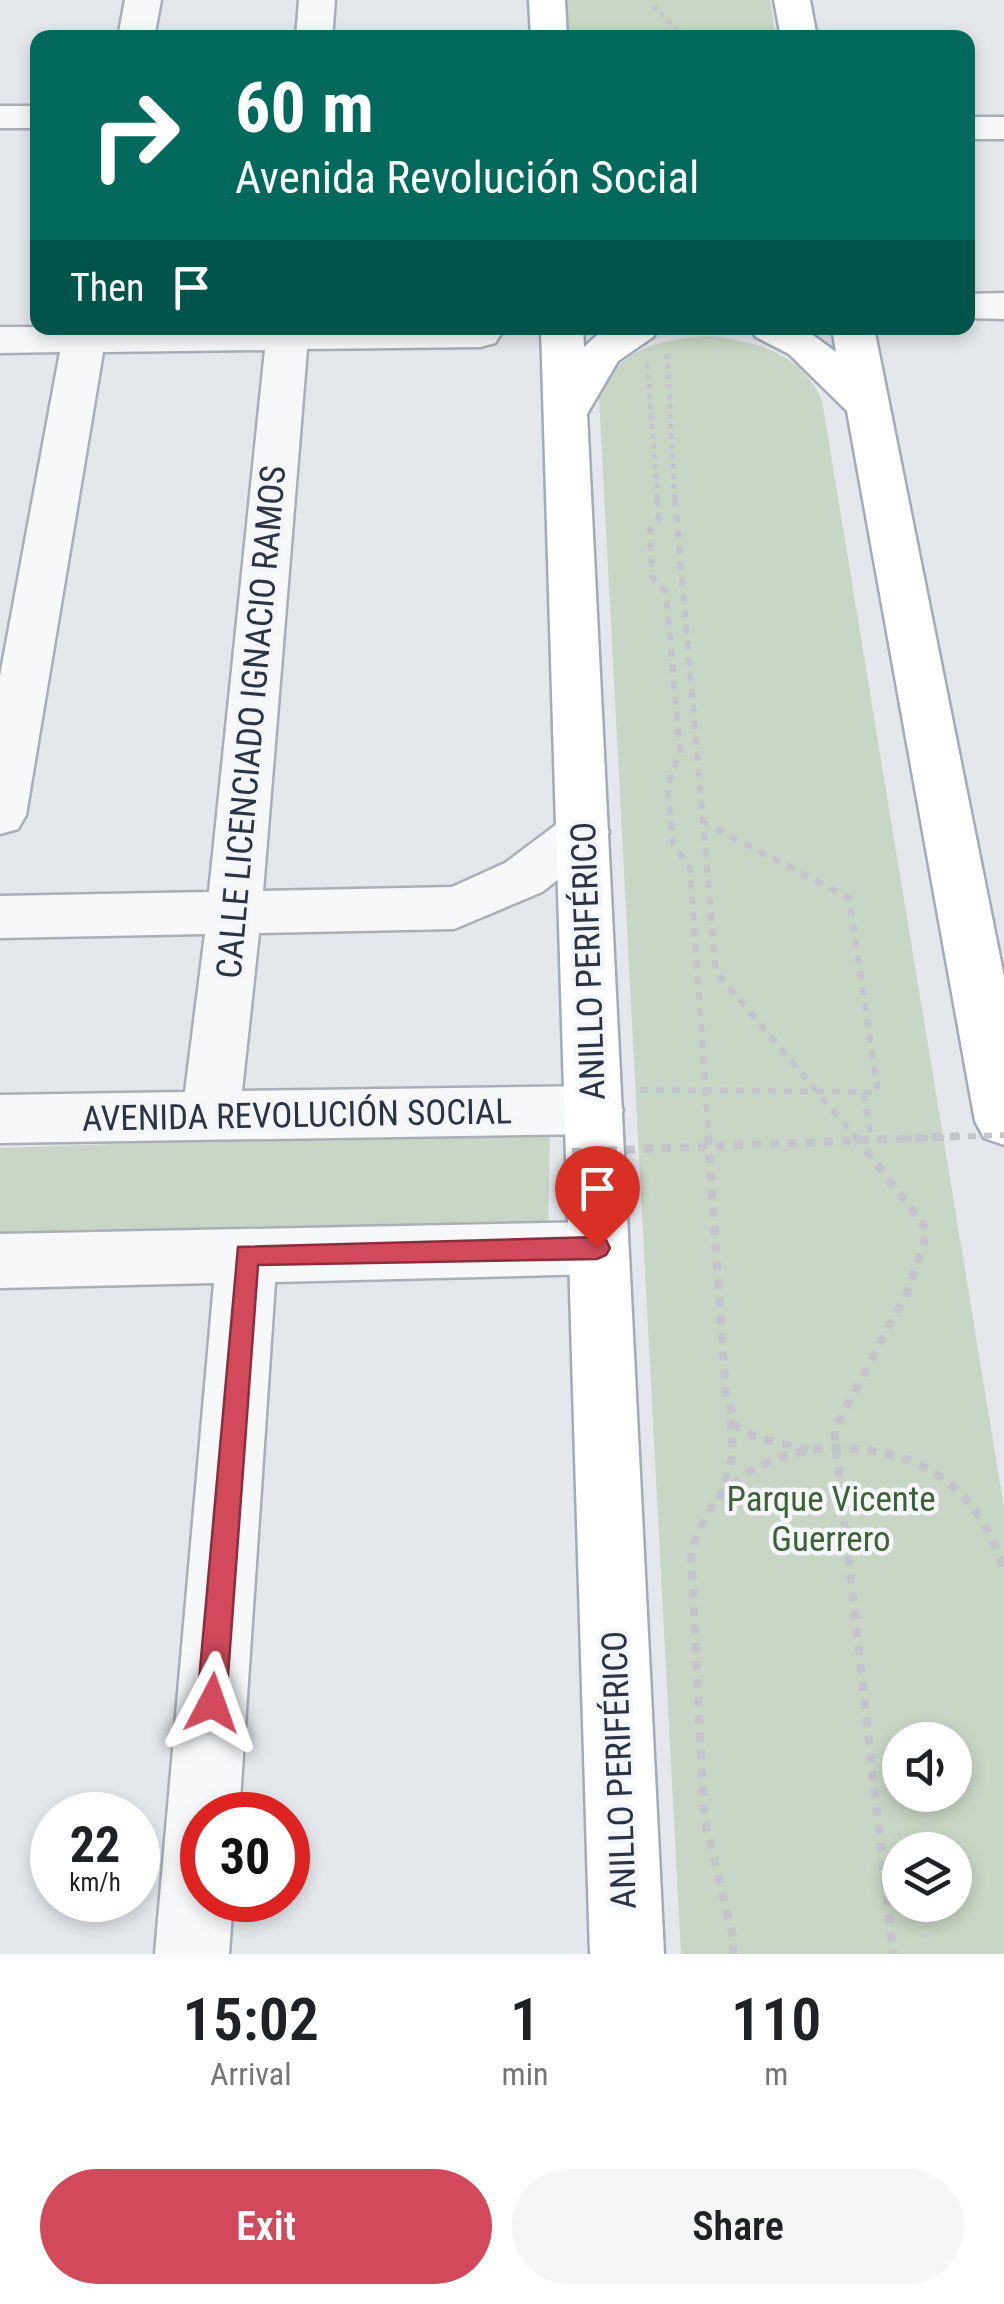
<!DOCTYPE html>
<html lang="en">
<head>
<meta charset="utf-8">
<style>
  :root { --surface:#fff; --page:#f6f6f6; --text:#202124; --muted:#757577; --accent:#d1495b }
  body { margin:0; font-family:"Roboto Condensed",sans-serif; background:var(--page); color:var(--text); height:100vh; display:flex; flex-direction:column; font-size:38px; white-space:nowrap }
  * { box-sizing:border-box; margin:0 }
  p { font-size:32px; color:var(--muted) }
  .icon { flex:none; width:55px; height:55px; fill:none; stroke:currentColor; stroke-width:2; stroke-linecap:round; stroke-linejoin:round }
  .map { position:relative; height:1954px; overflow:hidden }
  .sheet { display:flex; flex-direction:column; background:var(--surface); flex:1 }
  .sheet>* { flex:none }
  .banner { position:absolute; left:30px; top:30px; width:945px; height:305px; border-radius:20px; box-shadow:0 5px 15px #0003; background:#00695c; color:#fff; overflow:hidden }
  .buttons { position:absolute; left:882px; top:1722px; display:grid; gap:20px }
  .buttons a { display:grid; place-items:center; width:90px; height:90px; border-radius:50%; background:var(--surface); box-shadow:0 5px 15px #0003; font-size:50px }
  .speed { position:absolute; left:30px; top:1792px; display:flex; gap:20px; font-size:50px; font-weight:700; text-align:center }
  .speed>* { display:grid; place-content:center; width:130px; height:130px; border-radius:50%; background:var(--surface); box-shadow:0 5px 15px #0003; line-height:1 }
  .speed small { font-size:25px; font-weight:400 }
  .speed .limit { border:15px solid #d22; background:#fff; color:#111 }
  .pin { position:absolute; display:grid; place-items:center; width:85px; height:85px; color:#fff; margin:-102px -42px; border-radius:50% 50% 50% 0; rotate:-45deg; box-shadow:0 0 10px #0007 }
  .pin .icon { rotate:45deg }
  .me { position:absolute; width:110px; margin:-55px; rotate:4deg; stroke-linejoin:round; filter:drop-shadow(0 0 8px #0008) }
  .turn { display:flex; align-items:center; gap:35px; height:210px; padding:0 40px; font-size:45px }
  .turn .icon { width:130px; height:130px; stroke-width:2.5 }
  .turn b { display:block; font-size:70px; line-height:85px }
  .then { display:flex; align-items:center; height:95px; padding:0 40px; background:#0003; gap:20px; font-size:38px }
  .eta { display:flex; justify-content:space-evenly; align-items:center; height:170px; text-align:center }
  .eta b { font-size:60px; font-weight:600; line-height:70px }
  .action { display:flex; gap:20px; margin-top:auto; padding:20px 40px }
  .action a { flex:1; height:115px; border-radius:60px; background:var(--accent); color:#fff; font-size:40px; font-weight:600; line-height:115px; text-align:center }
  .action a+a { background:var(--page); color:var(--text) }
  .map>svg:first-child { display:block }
</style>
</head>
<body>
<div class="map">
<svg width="1004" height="1954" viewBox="0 0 1004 1954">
  <rect width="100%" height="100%" fill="#e4e7ec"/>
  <g fill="#c9d6c5" fill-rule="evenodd">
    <polygon points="562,0 770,0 776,37 564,37"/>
    <path d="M708 336C756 341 802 353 822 401L1004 1507V1954H681L599 397C617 348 660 339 708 336ZM900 1740H955V1795H900ZM900 1850H955V1905H900Z"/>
    <polygon points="550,1129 548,1244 0,1257 0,1148"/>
  </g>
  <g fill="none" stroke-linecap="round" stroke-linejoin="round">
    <g stroke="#a9aeb7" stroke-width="5">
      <g id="minor">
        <polygon points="125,0 161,0 154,38 118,38"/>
        <polygon points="299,0 335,0 332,38 296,38"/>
        <rect x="0" y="106" width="38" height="22"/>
        <rect x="968" y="117" width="36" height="22"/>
        <polygon points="1004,293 1004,319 968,318 968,294"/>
        <polygon points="0,327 497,328 501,334 495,343 480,347 307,349 263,891 452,887 505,863 565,818 583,812 601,818 609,832 601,846 542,892 454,929 259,933 242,1091 594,1086 614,1093 623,1110 614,1127 594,1134 0,1143 0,1095 185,1092 205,934 0,938 0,896 209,892 265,350 103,352 26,815 18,829 0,834 0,676 60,352 0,353"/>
        <polygon points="597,1222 618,1229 627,1248 618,1267 597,1274 275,1282 239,1815 202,1815 202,1900 233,1900 229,1954 155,1954 214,1283 0,1288 0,1234"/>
      </g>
    </g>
    <g stroke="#a3abb8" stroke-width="5">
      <g id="major">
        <polygon points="529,0 565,0 567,38 531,38"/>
        <polygon points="774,0 810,0 817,38 781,38"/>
        <polygon points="541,328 583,328 584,347 605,328 659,328 653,337 618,361 587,414 664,1954 590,1954"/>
        <polygon points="750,328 803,328 836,352 832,328 874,328 1004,977 1004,1145 984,1138 975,1121 847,411 789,354 756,337"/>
      </g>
    </g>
    <g stroke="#c2c5cb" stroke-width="5" stroke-dasharray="5 5" stroke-linecap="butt">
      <polyline points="653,6 686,38"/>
      <polyline points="667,354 675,501"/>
      <polyline points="647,364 658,501"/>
    </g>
    <g stroke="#c2c5cb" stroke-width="6" stroke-dasharray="8 8" stroke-linecap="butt">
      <polyline points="657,498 659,519 650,530 652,577 666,592 680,752 667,787 673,844 690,868 709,1139"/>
      <polyline points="675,498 716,972 857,1139"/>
      <polyline points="640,1090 878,1092 849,898 705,823"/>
      <polyline points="864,1093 871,1139"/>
    </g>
    <g stroke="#c2c5cb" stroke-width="8" stroke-dasharray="9 9" stroke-linecap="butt">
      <polyline points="708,1136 726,1394 736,1426 756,1437 808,1450"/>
      <polyline points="855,1136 928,1231 907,1293 834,1430 893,1954"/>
      <polyline points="719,1499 733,1454 730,1419"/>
      <path d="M733 1954 734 1941 704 1818 691 1550C700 1528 708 1508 725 1491 779 1436 886 1435 946 1481 975 1503 992 1535 1004 1569"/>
    </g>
    <use href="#minor" fill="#f7f8fa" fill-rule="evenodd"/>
    <use href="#major" fill="#fff" fill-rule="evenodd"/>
    <polyline stroke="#c2c5cb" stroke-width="6" stroke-dasharray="8 8" stroke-linecap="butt" points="904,1139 1004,1135"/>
    <polyline stroke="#c2c5cb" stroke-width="8" stroke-dasharray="9 9" stroke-linecap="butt" points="572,1152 967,1136"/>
  </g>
  <polygon fill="#d1495b" stroke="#882f3b" stroke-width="2.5" points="597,1237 606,1240 610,1248 606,1255 597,1259 258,1265 226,1703 222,1713 212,1717 201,1713 197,1703 238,1247"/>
  <g text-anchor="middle" stroke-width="9" stroke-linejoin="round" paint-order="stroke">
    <g font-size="35" fill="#2b3445" stroke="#f4f6f9">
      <text transform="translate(251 722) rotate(-85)" y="12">CALLE LICENCIADO IGNACIO RAMOS</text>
      <text transform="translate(588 961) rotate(-92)" y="12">ANILLO PERIFÉRICO</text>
      <text transform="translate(297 1115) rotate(-1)" y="12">AVENIDA REVOLUCIÓN SOCIAL</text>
      <text transform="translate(619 1770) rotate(-92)" y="12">ANILLO PERIFÉRICO</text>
    </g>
    <g font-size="35" fill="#3f6138" stroke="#f4f6f9">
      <text x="831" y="1511">Parque Vicente<tspan x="831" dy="40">Guerrero</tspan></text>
    </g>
  </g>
</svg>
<div class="buttons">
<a><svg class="icon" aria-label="sound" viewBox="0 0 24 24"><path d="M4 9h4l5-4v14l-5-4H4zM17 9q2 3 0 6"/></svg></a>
<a><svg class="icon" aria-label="layers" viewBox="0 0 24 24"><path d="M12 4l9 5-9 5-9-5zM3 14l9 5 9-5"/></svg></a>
</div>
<div class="speed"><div>22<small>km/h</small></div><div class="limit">30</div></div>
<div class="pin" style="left:597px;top:1248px;background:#d93025"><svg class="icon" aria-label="arrive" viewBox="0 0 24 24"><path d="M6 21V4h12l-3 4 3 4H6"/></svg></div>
<svg class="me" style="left:212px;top:1703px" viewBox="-20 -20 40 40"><path d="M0-17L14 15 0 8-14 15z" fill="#d1495b" stroke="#fff" stroke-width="4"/></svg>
<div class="banner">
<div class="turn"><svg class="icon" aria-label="right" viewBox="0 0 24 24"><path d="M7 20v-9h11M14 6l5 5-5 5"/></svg><div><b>60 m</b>Avenida Revolución Social</div></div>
<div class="then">Then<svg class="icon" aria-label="arrive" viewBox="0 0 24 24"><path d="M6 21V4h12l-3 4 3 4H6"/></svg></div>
</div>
</div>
<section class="sheet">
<div class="eta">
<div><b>15:02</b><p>Arrival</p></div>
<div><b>1</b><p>min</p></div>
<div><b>110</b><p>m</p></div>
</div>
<div class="action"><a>Exit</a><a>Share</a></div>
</section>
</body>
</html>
